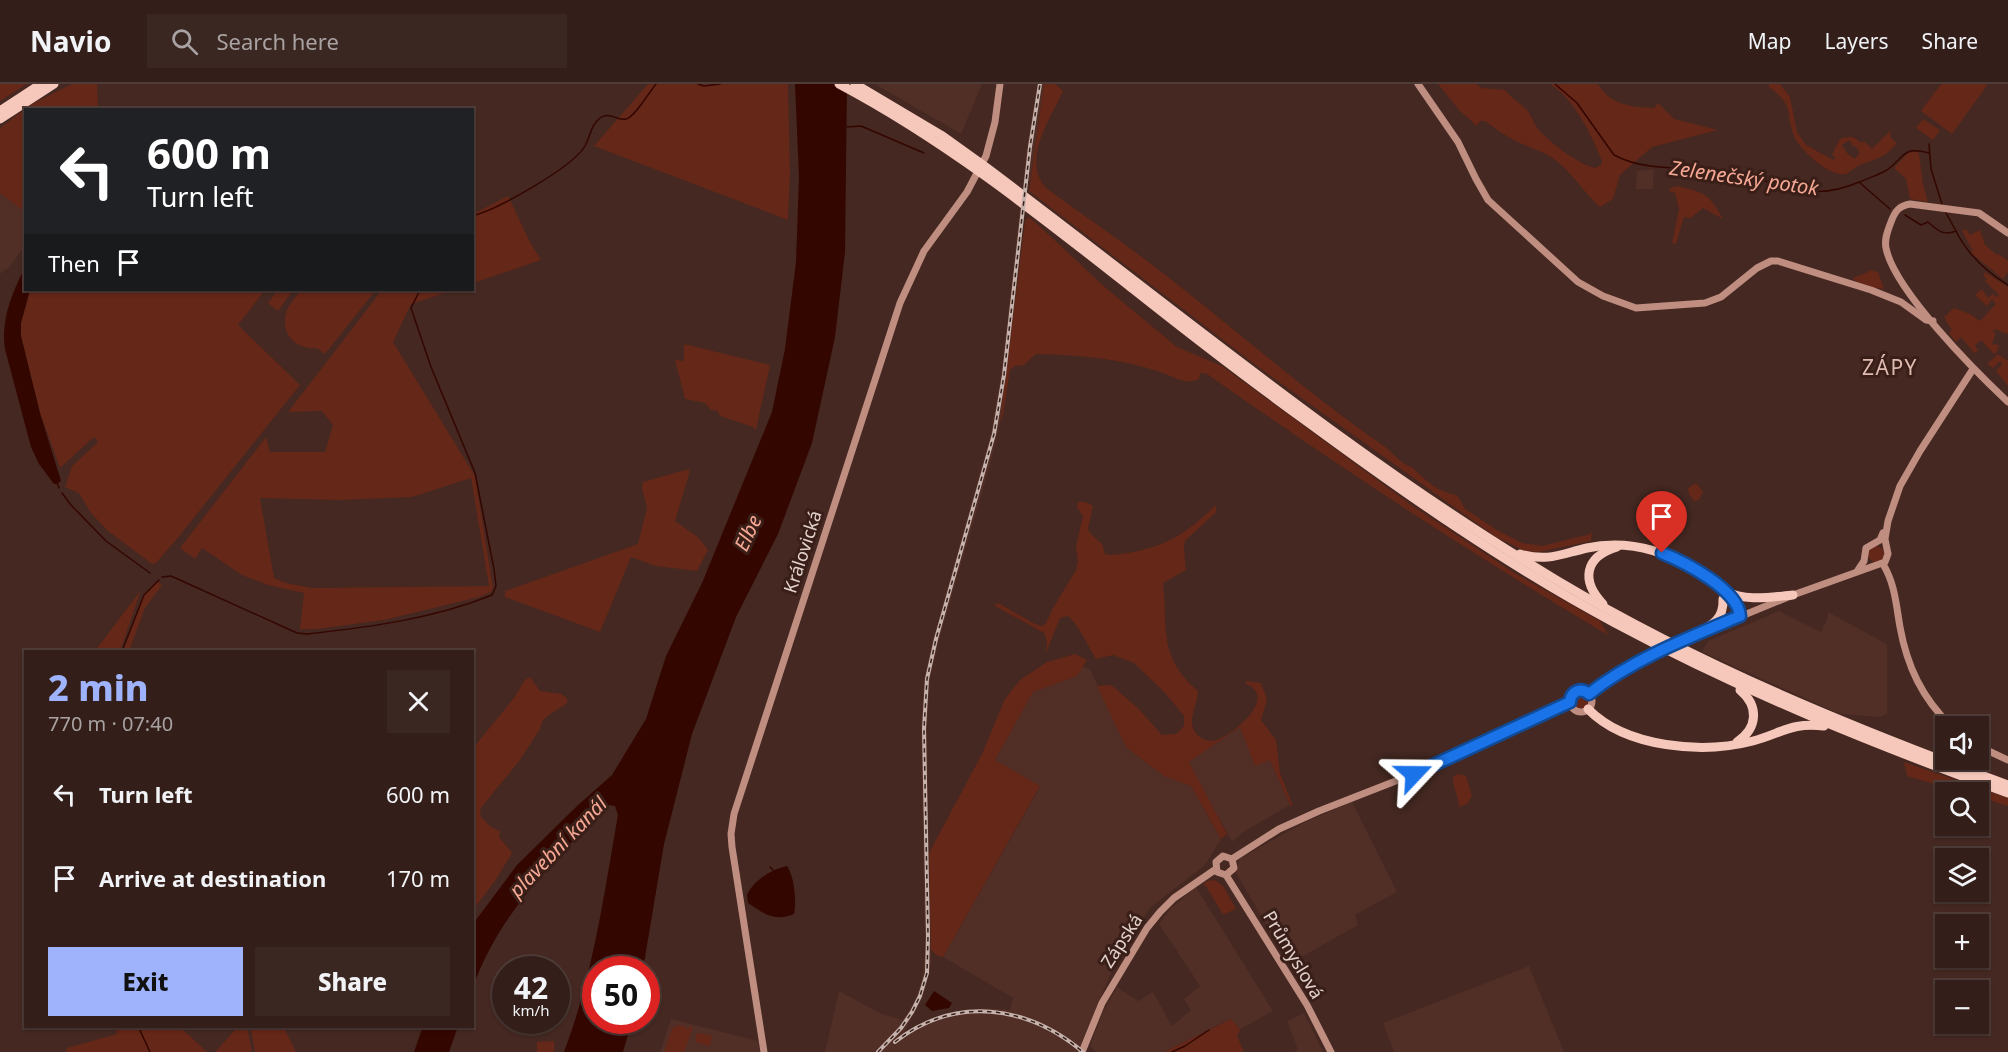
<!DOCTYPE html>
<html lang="en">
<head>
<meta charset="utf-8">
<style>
  :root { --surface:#331e19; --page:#3b2722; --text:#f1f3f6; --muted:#a9a2a2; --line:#4e3c38; --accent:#9fb3fd }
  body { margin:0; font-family:"Noto Sans",sans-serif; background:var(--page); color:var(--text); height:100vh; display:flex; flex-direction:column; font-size:22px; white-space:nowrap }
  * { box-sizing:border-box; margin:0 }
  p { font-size:20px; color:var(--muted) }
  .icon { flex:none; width:33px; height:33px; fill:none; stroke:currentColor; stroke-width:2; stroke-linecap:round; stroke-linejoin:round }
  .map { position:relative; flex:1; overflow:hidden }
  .details { position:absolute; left:24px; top:566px; width:450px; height:378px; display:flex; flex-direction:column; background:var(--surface); border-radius:0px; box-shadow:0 2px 4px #0004,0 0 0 2px var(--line) }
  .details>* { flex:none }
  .hud { position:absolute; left:24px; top:24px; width:450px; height:183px; border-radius:0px; box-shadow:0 2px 4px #0004,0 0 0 2px var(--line); background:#202124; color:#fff; overflow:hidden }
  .controls { position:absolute; left:1935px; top:632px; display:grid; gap:12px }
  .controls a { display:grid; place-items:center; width:54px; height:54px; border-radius:0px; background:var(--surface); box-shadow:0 2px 4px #0004,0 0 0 2px var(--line); font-size:30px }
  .speed { position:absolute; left:492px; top:872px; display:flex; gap:12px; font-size:30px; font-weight:700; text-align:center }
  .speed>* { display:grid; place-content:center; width:78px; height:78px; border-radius:50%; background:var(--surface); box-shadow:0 2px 4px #0004,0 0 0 2px var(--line); line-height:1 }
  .speed small { font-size:15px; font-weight:400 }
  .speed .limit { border:9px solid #d22; background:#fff; color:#111 }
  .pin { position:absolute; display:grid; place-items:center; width:51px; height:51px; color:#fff; margin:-62px -26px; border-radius:50% 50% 50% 0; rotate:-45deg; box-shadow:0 0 6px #0007 }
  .pin .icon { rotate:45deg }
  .me { position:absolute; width:66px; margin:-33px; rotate:67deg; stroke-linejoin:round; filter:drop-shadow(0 0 4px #0008) }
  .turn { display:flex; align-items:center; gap:21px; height:126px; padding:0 24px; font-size:27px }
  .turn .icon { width:78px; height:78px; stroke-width:2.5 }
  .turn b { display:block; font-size:42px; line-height:51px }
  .then { display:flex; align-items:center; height:57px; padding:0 24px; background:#0003; gap:12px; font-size:22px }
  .round { display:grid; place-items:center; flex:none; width:63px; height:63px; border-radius:0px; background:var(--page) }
  .headline { display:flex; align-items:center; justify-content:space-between; height:102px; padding:0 24px }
  h1 { font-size:36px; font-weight:800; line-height:45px; color:var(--accent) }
  .action { display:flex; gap:12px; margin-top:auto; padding:12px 24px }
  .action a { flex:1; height:69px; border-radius:0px; background:var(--accent); color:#111; font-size:24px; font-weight:800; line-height:69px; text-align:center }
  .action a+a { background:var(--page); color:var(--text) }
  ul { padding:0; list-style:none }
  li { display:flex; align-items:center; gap:18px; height:84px; padding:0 24px }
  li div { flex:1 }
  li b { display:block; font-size:22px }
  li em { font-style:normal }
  header { display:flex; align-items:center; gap:36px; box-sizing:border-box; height:84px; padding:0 30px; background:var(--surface); border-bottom:2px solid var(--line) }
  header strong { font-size:28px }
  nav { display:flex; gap:33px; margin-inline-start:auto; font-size:21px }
  .search { width:420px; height:54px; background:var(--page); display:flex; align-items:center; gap:15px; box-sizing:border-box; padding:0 21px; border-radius:0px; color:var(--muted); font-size:22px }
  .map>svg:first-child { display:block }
</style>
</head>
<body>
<header>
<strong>Navio</strong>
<div class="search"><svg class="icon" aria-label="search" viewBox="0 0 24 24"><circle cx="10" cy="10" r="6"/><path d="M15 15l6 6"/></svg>Search here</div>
<nav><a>Map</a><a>Layers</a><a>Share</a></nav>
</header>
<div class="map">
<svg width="2008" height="968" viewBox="0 0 2008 968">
  <rect width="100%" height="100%" fill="#442821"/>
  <g fill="#512e26">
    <polygon points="875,0 982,0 961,50"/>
    <polygon points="1037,0 1044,0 1030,97 1028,97 1007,291 1000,339 990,381 939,556 930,595 927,645 931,880 923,913 904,948 932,934 952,928 986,924 1010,926 1013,914 943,873 1040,703 995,676 1033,608 1077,592 1082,583 1090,585 1126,663 1164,692 1191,702 1221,755 1205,781 1150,824 1115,880 1105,903 1081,961 1088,968 825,968 839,907 882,930 903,936 915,917 922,895 925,867 921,645 924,594 933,555 991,349 1001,291 1027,63"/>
    <polygon points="1654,85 1653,105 1636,105 1637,87"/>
    <polygon points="0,109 26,128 25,161 8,185 4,186 0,190"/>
    <polygon points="1779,527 1821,548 1827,536 1828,528 1887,560 1887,630 1880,633 1840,630 1702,568 1708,557"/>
    <polygon points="1240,643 1255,681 1270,675 1290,721 1245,747 1232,758 1188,678"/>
    <polygon points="1352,718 1397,808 1355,831 1358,841 1289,880 1236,789 1239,775 1305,738"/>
    <polygon points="1196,803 1273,927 1239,946 1230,935 1164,968 1096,968 1090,962 1103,928 1117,903 1138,917 1153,908 1172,942 1191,926 1184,915 1200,902 1159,840 1170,825"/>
    <polygon points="1529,882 1564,968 1394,968 1383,939"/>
    <polygon points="1304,929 1323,968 1294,968 1298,966 1287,937"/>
    <polygon points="671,935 758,957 760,968 660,968"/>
  </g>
  <g fill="#642718" fill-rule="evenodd">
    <polygon points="0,0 27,0 0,17"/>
    <polygon points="72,0 97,0 98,25 26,26 25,128 0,109 0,44 30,21"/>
    <polygon points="648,0 788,0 790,90 788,136 594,62"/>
    <path d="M1044 0H1055L1063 7C1050 36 1021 76 1046 104 1087 134 1129 162 1168 193 1240 249 1308 310 1384 362 1392 368 1402 381 1412 383 1425 396 1439 409 1457 411L1465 425 1497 446 1522 459 1542 462 1590 450 1592 447 1591 457 1539 468 1525 467 1496 453 1261 285 1029 107Z"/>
    <path d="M1438 0H1476L1482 4 1505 6C1511 14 1519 18 1526 25 1531 30 1533 38 1538 45 1549 58 1578 80 1595 84L1601 81 1602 77C1591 50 1575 16 1550 0H1598C1611 21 1630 23 1654 24L1658 19 1674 35 1718 46 1652 63 1620 91 1613 115 1600 123C1583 108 1572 88 1554 75 1541 66 1526 63 1512 55 1502 50 1494 43 1485 37H1480L1477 42 1459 26Z"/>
    <path d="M1769 0H1780L1790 13 1797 48 1806 61 1833 76 1836 73 1832 71 1840 55C1850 52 1854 52 1861 59L1864 57 1872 65 1890 47 1891 54 1897 59C1883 76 1876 74 1858 82 1854 84 1850 88 1846 90 1831 94 1801 67 1795 54 1784 29 1797 24 1769 3ZM1849 56 1853 62 1858 63 1856 64 1860 68 1855 75 1847 69 1842 61Z"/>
    <polygon points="1941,0 1988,0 1952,50 1921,27"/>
    <polygon points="1923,35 1940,46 1933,56 1916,44"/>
    <polygon points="1915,67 1919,69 1923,100 1928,118 1910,115 1906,95 1894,84 1908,69"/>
    <path d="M1678 102C1706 109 1709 110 1723 135L1703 124 1691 134 1684 133 1676 160 1672 159 1679 125 1675 109 1669 107 1670 104Z"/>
    <polygon points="508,112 531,160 541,176 473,199 473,130"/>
    <path d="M1028 133 1034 137 1107 205 1177 263 1222 282 1410 420 1513 488 1600 537 1608 551C1471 470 1338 382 1207 290L1200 289 1199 295C1186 302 1173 292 1160 288 1119 274 1079 271 1036 270L1024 281 1015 282 1010 286 1003 331 1000 339 1025 137Z"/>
    <polygon points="1966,145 1970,151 1980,146 1985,161 1997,171 1999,170 2008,177 2008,188 2003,195 1970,168 1973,167 1962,147"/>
    <polygon points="1868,186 1878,188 1884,205 1875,204 1855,197 1853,194 1868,188"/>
    <polygon points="1985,188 2008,203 2008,250 1994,245 1993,248 1996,249 1992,260 1999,261 1997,268 1994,270 1981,256 1975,261 1978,266 1974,269 1961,253 1956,258 1949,249 1952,246 1944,233 1954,224 1970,230 1980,237 1996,220 1992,215 1987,222 1975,211 1982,205 1988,214 1993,210 1996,213 1999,211 1985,197 1987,195 1983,192"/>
    <polygon points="30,206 265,206 238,241 300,301 177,455 156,479 152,480 108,447 91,429 79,409 65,403 72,382 98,358 94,353 60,384 40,329 21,252 21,240"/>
    <polygon points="278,206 286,206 291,209 278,227 268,219"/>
    <path d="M301 206H374L375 207 325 270 317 264C295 266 279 249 287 226 290 219 297 212 301 206Z"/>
    <path d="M382 206H454L411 220 393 258 475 392 493 504 491 508 479 513 384 536 317 545H300L304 509 268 501 242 491 202 464 195 475 180 464 266 353 270 368H325L333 341 322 327 288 328ZM471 394 489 502 312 504 286 499 274 494 260 414 339 416 412 413Z"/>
    <polygon points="684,260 770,281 756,346 753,343 723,333 719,331 718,327 711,326 705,319 685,315 675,276 684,277"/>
    <polygon points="1998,270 2008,277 2008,302 1996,287 2002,280 2000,277 1993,284 1987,280"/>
    <polygon points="689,385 689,390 675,437 699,454 708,466 697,487 656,482 631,473 600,548 505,513 505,507 638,460 647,424 642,404 643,398"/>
    <polygon points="1696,399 1703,408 1699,416 1694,417 1689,410 1688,404"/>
    <path d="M1078 418H1085L1093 422 1088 444 1090 449 1102 460 1105 470 1110 471C1158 467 1182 454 1216 421V428L1185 457 1184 464 1186 486 1163 499C1168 544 1158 573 1198 607 1198 619 1189 632 1193 644 1195 651 1204 657 1212 657 1227 656 1281 614 1246 600V597L1261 599 1267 615 1261 636 1276 656 1280 689 1293 722 1290 721 1270 676 1255 682 1240 643 1189 678 1227 750 1221 755 1191 702 1164 692 1126 663 1097 602 1110 601 1115 604 1139 625 1162 651 1176 650 1184 642V632L1165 609 1134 579 1113 571 1096 575C1088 562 1078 540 1068 532L1060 534 1046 569 1047 557 1044 549 995 522 996 519 1000 520 1035 540 1042 542 1046 539 1053 524 1076 486 1078 477 1076 462 1083 432 1077 423Z"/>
    <circle cx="1876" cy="470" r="8"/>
    <polygon points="157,497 162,501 145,524 129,567 123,567 144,511"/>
    <polygon points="141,506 120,567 95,567"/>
    <polygon points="1075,570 1087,576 1077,592 1033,608 995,676 1040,702 943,873 938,872 931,866 929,769 982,670 1005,615 1020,596 1047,578"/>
    <path d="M530 593 540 607 561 610 567 614V619C557 628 542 630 540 645L520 676 480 725 481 733 491 743 500 747 499 753 512 769 495 797 473 826V664L514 614 525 596Z"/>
    <circle cx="1581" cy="617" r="8"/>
    <polygon points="1904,678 2008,714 2008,722 1979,713 1978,708 1961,708 1907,692"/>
    <path d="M1458 690 1466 692 1472 712 1467 720 1459 723C1459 713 1452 702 1453 693Z"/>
    <polygon points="1215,796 1223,802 1236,825 1225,830 1222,829 1206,802 1203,801 1207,797"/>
    <polygon points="1231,935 1240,946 1237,952 1244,968 1164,968"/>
    <polygon points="678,941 684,942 688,946 690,942 693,943 684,968 664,968 672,945"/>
    <polygon points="116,942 179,942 207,968 66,968 67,964 117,950"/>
    <polygon points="235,942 247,942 252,968 215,968 236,945"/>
    <polygon points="250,942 283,942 296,968 255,968"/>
    <polygon points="697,949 712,952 710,962 695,958"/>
    <polygon points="554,957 554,968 537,968 537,958"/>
  </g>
  <g fill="#340600">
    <path d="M795 0H847L845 168 835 253 812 359 778 450 736 533 692 650 664 760 643 885H596V936H632L623 968H564C593 892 604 810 618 731L615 722 609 721C554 775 499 830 473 903V840L517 781 577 722 612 691 646 635 666 572 702 499 772 328 785 265 796 178 799 93Z"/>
    <path d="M25 183 26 206H30L21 239V252L40 329 61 397 57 400H54L39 380 31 363 5 265C1 234 12 210 25 183Z"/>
    <path d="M787 782C794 791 797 818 794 830 773 838 765 830 748 819L747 811C753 797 772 785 787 782Z"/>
    <polygon points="934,907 952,919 949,924 932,927 925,921"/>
    <polygon points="423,942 458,942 449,968 414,968"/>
  </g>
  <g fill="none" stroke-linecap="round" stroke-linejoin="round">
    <g stroke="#340600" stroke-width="1.5">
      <polyline points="698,0 704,2 720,0"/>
      <path d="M1555 0 1577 19 1614 71C1649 90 1694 81 1733 88 1758 93 1784 105 1809 107 1827 109 1843 105 1859 98L1890 125"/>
      <polyline points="847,43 861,42 924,69"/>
      <polyline points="1929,60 1931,85 1942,120"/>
      <path d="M1860 98C1868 94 1879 91 1887 86 1906 73 1901 62 1929 69"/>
      <path d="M1905 131 1921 141 1928 138C1938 147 1943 152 1956 147L1945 127"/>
      <path d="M472 132C497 126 573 83 585 62 591 51 590 42 600 34 609 27 617 37 626 35 634 34 650 7 656 0"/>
      <path d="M1956 147C1968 171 1985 187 2008 201"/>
      <polyline points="57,399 59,404"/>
      <polyline points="62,409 71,421 106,457 150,489"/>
      <path d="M162 493 171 492 297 549 307 550C370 543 433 535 492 511L496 502 494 485 475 389 431 283 411 224 420 206"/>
      <polyline points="122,567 144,511 159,496"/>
      <polyline points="770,783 774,787"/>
      <polyline points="138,942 150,968"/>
      <polyline points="1172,968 1185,962 1209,946"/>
    </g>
    <g stroke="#bf8e81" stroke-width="7">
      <polyline points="1418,0 1458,58 1476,95 1488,116 1578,198 1603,212 1636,224 1705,219 1721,213 1757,184 1771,177 1778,177 1871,206 1901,218 1926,236 1933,237"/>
      <path d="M2008 149 1979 129 1910 120C1899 122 1895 127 1891 138 1888 146 1884 155 1886 164 1894 206 1976 288 2008 318"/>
      <path d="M1883 480C1895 500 1896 520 1900 543 1907 582 1922 614 1951 642"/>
      <polyline points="1858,486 1864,477 1866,464 1880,456 1883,449"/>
      <polyline points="1710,545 1793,511 1885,478 1888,470 1885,455 1888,437 1900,402 1920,367 1973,285"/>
      <circle cx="1581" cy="617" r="11"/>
      <polyline points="1589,610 1617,590 1695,551"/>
      <polyline points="1978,662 2008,676"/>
      <polyline points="1232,775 1279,745 1319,727 1434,682 1570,618"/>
      <polyline points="1226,791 1307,921 1331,968"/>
      <polyline points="1226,791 1217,788 1216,778 1223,772 1232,775"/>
      <polyline points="1226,791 1234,784 1232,775"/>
      <polyline points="764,968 732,763 731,750 734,730 900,219 924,167 967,108 986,72 995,38 1000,0"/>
      <polyline points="1082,968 1102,919 1147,844 1160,828 1174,814 1216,785"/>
    </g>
    <g stroke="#f6c8bc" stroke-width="9">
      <path d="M839 0C945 56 1039 131 1133 205 1191 251 1249 296 1309 339 1407 411 1508 482 1615 539 1742 607 1873 660 2008 709"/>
      <path d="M855 0 941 51 987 84C1175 225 1356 377 1558 497 1701 582 1853 644 2008 701"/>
      <polyline points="0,27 41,0"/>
      <polyline points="0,35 54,0"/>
      <path d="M1520 470C1548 478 1561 470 1587 464 1632 454 1677 470 1712 497 1723 506 1739 518 1740 532"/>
      <path d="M1725 507C1747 518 1770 513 1793 511"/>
      <path d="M1603 520C1581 497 1584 473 1617 463"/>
      <path d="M1692 552C1710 542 1724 537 1723 515"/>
      <path d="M1588 625C1626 664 1703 670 1753 657 1782 649 1792 638 1824 642"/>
      <path d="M1737 658C1758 644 1759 622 1740 606"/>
    </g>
    <g stroke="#c5b2ac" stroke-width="4">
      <g id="rail">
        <path d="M895 958C955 911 1027 921 1083 968"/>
        <polyline points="878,968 901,944 912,928 920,912 927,889 928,852 924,645 927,595 936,555 994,350 1004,291 1030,63 1040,0"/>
      </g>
    </g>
    <use href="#rail" stroke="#391f18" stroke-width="1.5" stroke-dasharray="4.5" stroke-linecap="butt"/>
  </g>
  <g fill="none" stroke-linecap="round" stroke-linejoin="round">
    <g stroke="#114b97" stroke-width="15">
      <path id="route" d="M1414 690 1570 618C1571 607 1581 603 1589 610 1631 576 1690 553 1740 532 1738 505 1684 478 1662 469"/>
    </g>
    <use href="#route" stroke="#1a73e8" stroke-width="10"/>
  </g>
  <g text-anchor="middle" stroke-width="6" stroke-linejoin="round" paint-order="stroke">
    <g font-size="18" fill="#e4d2cd" stroke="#391f18">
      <text transform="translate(803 468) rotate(-72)" y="6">Královická</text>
      <text transform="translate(1122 857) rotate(-57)" y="6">Zápská</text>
      <text transform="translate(1293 871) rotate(59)" y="6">Průmyslová</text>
    </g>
    <g font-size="20" font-style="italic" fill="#f7a894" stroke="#391f18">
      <text transform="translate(1744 94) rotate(8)" y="7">Zelenečský potok</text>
      <text transform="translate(748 449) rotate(-65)" y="7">Elbe</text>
      <text transform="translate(558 763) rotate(-46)" y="7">plavební kanál</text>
    </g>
    <g font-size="21" letter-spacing="1.5" fill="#debab0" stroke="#391f18">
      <text x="1890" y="291">ZÁPY</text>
    </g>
  </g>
</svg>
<div class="controls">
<a><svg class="icon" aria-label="sound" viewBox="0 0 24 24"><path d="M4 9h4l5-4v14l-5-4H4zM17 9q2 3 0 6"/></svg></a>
<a><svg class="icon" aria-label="search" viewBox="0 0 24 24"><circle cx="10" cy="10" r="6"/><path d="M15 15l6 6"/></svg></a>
<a><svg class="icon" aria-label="layers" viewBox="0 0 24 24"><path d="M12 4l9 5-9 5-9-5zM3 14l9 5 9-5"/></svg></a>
<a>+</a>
<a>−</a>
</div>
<div class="speed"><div>42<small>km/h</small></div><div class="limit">50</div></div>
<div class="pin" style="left:1662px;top:469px;background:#d93025"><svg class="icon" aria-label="arrive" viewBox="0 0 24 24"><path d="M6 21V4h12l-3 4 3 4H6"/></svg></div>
<svg class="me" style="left:1414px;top:690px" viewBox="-20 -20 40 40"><path d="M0-17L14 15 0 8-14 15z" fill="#1a73e8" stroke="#fff" stroke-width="4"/></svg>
<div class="hud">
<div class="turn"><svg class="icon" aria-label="left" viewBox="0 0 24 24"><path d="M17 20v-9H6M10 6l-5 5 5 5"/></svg><div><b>600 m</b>Turn left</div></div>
<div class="then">Then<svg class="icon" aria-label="arrive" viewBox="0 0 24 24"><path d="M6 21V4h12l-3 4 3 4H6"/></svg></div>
</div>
<section class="details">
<div class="headline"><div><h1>2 min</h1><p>770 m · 07:40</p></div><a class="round"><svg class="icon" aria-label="close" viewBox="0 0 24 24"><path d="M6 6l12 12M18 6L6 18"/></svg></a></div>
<ul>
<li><svg class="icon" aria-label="left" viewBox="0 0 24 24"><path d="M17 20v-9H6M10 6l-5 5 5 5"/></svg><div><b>Turn left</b></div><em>600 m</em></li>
<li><svg class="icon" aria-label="arrive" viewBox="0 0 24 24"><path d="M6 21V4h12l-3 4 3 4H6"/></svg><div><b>Arrive at destination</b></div><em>170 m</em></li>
</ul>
<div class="action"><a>Exit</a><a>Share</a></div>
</section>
</div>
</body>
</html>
